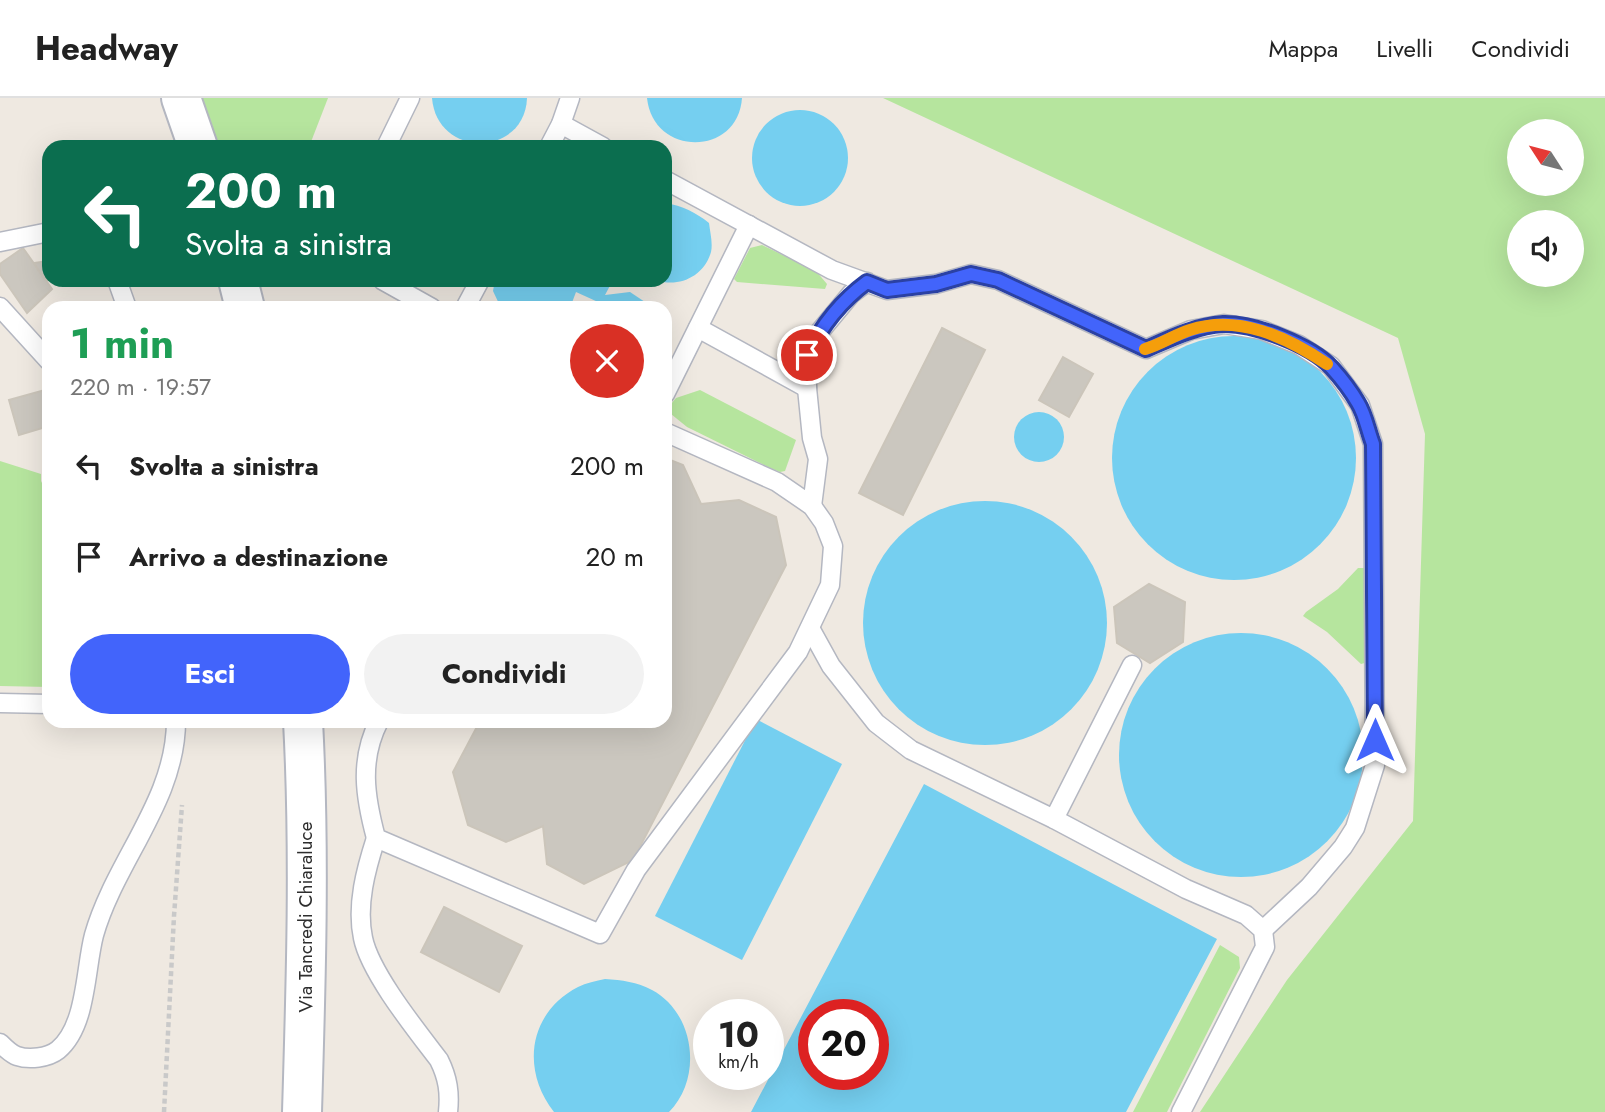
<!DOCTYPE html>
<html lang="it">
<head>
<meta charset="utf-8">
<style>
  :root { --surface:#fff; --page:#f2f2f2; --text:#222; --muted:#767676; --line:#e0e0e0; --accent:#4264fb }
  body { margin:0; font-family:Jost,sans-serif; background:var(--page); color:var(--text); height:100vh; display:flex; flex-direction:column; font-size:26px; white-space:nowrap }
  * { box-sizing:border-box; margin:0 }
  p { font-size:23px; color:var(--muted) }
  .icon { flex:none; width:38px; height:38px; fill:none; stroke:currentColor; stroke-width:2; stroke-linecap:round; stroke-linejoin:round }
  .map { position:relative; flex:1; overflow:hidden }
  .panel { position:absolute; left:42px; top:203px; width:630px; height:427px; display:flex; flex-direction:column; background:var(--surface); border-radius:21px; box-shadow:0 7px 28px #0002 }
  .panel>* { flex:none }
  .top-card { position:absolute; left:42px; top:42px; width:630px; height:147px; border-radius:21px; box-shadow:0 7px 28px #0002; background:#0b6e4f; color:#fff; overflow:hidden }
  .needle { width:46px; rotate:306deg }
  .fabs { position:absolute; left:1507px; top:21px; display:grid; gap:14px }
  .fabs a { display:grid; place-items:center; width:77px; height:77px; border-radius:50%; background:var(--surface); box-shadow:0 7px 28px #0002; font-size:35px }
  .speed { position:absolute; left:693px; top:901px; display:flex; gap:14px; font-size:35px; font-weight:700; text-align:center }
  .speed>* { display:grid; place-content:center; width:91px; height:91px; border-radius:50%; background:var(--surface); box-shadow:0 7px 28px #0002; line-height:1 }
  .speed small { font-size:18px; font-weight:400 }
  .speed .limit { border:10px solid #d22; background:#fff; color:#111 }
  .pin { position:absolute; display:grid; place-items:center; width:60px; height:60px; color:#fff; margin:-30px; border:4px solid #fff; border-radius:50%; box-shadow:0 2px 7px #0007 }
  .me { position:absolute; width:77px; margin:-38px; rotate:0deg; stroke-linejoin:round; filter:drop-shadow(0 0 5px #0008) }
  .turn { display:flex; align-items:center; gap:24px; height:147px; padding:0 28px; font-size:32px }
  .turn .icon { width:91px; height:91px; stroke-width:2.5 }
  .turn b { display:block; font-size:49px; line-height:60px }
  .round { display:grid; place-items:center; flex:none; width:74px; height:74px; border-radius:37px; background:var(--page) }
  .head { display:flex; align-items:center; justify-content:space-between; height:119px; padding:0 28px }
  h1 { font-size:42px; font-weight:700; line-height:52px; color:#1e9e55 }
  .action { display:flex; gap:14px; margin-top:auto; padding:14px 28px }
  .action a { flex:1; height:80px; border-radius:42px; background:var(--accent); color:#fff; font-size:28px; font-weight:700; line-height:80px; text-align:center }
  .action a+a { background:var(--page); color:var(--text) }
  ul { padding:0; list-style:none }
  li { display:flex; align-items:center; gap:21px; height:91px; padding:0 28px }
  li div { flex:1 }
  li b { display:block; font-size:26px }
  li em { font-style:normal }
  header { display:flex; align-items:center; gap:42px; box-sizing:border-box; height:98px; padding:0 35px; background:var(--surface); border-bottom:2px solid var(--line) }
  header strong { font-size:33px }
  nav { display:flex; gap:38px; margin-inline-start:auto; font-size:24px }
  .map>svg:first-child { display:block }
</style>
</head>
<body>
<header>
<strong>Headway</strong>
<nav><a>Mappa</a><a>Livelli</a><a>Condividi</a></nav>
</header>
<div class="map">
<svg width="1605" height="1014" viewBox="0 0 1605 1014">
  <rect width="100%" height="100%" fill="#efe9e1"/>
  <g fill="#b6e59e" fill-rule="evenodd">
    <polygon points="195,0 328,0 309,49 212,49"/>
    <path d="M883 0H1605V1014H1200L1287 882 1413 723 1425 336 1398 240ZM1572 33V86H1519V33ZM1572 124V177H1519V124Z"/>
    <polygon points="762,147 816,173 827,186 825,191 737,184 734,181 750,150"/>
    <polygon points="700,292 796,342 785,373 780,374 770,370 687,329 671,316 671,306 676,300"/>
    <polygon points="0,363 41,376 41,383 49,399 49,589 0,588"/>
    <polygon points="1358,470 1364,470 1366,474 1368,564 1361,566 1327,534 1303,518 1306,514 1338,491"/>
    <polygon points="1220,847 1239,859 1240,870 1167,1014 1133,1014"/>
  </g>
  <g fill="#75cff0" fill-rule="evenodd">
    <path d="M432 0H527C525 59 437 61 432 0Z"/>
    <path d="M647 0H742C738 59 653 59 647 0Z"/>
    <circle cx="800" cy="60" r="48"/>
    <path d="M665 105C683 108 695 114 709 125 710 134 713 145 711 154 704 179 678 190 656 182H665Z"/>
    <polygon points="495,182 613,182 605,197 630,194 654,210 595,210 598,204 576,194 570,210 501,210 493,193"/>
    <circle cx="1234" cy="360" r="122"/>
    <circle cx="1039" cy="339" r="25"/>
    <circle cx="985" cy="525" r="122"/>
    <circle cx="1241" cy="657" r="122"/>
    <polygon points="756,621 842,666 742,862 655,818"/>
    <path d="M924 686 1217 841 1126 1014H751ZM814 917H873V976H814Z"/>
    <path d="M605 881C622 882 637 884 652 892 695 915 703 980 669 1014H554C521 972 528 915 578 889 586 885 596 883 605 881Z"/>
  </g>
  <g fill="#cbc7bf" stroke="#cbc5ba" stroke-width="2">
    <polygon points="23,150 52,191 27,215 0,176 0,166"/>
    <polygon points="49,163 49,182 45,182 34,165"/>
    <polygon points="942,230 985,252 903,417 859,395"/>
    <polygon points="1063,259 1093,276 1069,319 1039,302"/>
    <polygon points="45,292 49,305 49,328 19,337 9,302"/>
    <polygon points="665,360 683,367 701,406 739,402 776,419 786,467 633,762 584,786 547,766 543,728 506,744 468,727 453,674 480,623 665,623"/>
    <polygon points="1149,486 1185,504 1183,544 1150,565 1117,545 1114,509"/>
    <polygon points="444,809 522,848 499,894 421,854"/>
  </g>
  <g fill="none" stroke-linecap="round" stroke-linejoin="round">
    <g stroke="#b4b7c1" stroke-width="21">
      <g id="lane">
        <polyline points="561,26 603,49"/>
        <polyline points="386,49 410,0"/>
        <polyline points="549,49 561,26 570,0"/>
        <polyline points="665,82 832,172 887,192 936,186 971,176 998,182 1146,251 1191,232 1224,226 1262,232 1299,247 1331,268 1360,307 1373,346 1375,667 1355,730 1343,749 1309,789 1263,832"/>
        <polyline points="0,144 49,134"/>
        <polyline points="117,182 127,210"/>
        <polyline points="382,182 432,210"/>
        <polyline points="0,209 49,263"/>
        <polyline points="465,210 480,182"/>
        <polyline points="698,230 807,290"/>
        <polyline points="665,296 749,127"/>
        <polyline points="812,408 818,361 812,340 807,290 807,257 817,237 851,196 867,184"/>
        <polyline points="810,530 831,568 876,625 911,652 1054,721 1186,791 1246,817 1263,832 1265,849 1181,1014"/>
        <polyline points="0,605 49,606"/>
        <path d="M379 623C359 662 365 699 376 740L600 836 636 772 798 554 830 487 833 448 824 425 812 408 777 384 665 334"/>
        <polyline points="1054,721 1132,567"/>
        <path d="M376 740C366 771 356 807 363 840 370 875 417 933 439 962 448 980 450 995 448 1014"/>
        <path d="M0 945C4 949 11 956 17 958 29 962 48 960 58 952 87 928 85 871 94 837 115 763 176 702 176 623"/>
      </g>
    </g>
    <g stroke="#b4b7c1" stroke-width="42">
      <g id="secondary">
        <polyline points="181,0 198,49"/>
        <polyline points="238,182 245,210"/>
        <path d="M302 1014C306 884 310 753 303 623"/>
      </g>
    </g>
    <polyline stroke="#c9c9c9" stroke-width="4.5" stroke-dasharray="5 3.5" stroke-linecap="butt" points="164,1014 174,818 182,707"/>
    <use href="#lane" stroke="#fff" stroke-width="18"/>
    <use href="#secondary" stroke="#fff" stroke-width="38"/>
  </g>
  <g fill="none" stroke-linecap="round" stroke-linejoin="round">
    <g stroke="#2b41a3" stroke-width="18">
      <path id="route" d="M807 257C821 229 841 203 867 184L887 192 936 186 971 176 998 182 1146 251C1171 240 1195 228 1223 226 1254 225 1311 247 1332 270 1341 280 1351 293 1358 305 1365 316 1368 333 1373 346L1375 642"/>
    </g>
    <use href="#route" stroke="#4264fb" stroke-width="12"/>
    <path stroke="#f59e0b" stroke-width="12" d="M1145 251C1160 247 1174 237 1190 232 1238 216 1287 239 1327 266"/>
  </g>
  <g text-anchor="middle" stroke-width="5" stroke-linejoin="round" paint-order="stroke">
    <g font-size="19" fill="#2e2e2e" stroke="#fff">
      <text transform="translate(305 819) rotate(-90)" y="7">Via Tancredi Chiaraluce</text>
    </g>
  </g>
</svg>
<div class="fabs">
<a><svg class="needle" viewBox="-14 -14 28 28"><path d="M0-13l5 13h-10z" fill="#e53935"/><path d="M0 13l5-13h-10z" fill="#767676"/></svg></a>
<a><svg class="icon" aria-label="sound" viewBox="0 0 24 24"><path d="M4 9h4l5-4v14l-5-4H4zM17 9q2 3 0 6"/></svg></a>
</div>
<div class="speed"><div>10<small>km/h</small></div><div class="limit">20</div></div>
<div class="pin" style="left:807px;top:257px;background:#d93025"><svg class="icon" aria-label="arrive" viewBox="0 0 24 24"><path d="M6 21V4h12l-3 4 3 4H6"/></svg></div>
<svg class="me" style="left:1375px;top:642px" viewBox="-20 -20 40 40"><path d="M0-17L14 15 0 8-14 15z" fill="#4264fb" stroke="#fff" stroke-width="4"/></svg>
<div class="top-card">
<div class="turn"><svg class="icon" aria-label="left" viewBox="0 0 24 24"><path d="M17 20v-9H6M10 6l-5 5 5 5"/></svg><div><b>200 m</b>Svolta a sinistra</div></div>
</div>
<section class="panel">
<div class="head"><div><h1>1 min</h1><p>220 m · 19:57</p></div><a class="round" style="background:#d93025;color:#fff"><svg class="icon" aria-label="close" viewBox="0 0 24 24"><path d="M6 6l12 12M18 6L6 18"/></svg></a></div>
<ul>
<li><svg class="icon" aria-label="left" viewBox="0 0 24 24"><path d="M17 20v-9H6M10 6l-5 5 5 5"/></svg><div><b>Svolta a sinistra</b></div><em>200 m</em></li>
<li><svg class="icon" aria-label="arrive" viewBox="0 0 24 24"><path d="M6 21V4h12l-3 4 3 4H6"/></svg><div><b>Arrivo a destinazione</b></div><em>20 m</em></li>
</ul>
<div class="action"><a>Esci</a><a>Condividi</a></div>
</section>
</div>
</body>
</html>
